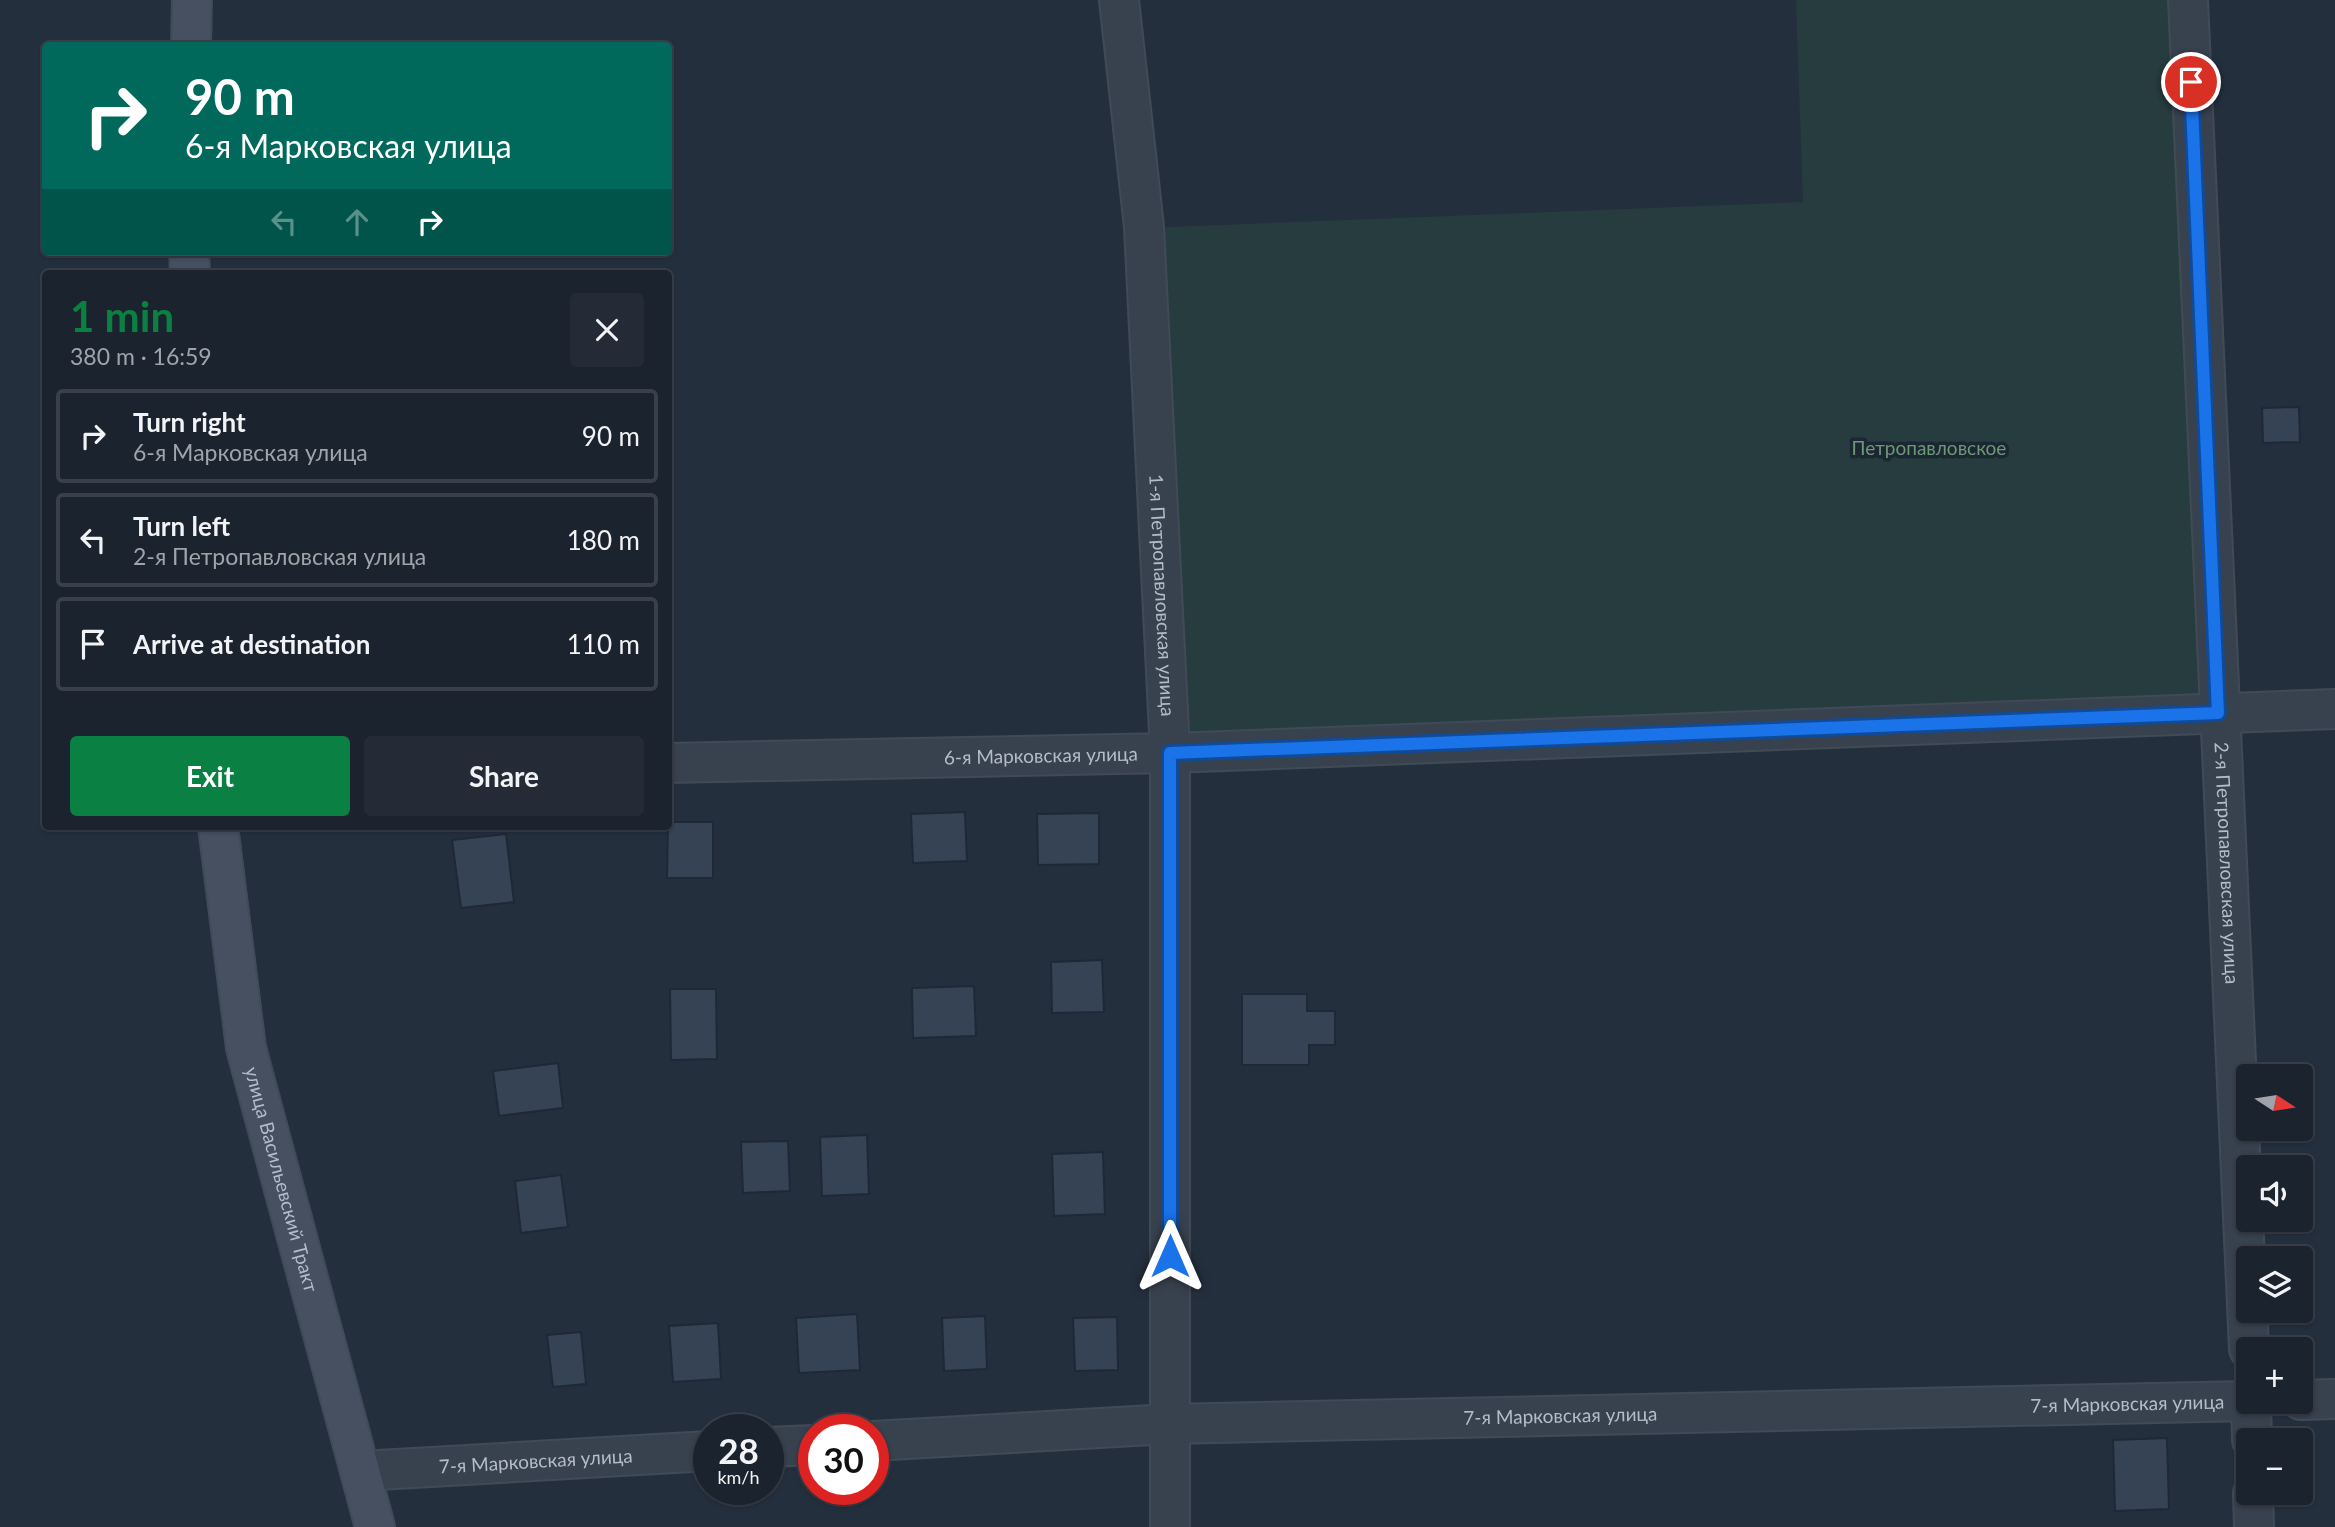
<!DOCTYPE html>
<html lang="en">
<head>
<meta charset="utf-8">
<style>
  :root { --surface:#1b232e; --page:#242b36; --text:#f1f3f6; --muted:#a0a4aa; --line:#39404a; --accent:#0b8043 }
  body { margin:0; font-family:Lato,sans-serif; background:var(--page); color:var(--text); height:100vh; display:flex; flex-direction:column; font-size:26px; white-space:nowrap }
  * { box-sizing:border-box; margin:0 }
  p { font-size:23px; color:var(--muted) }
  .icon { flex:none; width:38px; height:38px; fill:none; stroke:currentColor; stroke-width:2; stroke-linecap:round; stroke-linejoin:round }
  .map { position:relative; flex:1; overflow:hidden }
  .side { position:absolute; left:42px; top:270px; width:630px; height:560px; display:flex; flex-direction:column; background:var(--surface); border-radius:7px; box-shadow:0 2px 5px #0004,0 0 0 2px var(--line) }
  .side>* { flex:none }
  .guide { position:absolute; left:42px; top:42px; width:630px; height:214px; border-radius:7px; box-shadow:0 2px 5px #0004,0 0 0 2px var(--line); background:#00695c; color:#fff; overflow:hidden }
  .needle { width:46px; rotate:102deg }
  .buttons { position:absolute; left:2236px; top:1064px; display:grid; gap:14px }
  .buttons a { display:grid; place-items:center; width:77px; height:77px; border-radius:7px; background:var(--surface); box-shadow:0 2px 5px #0004,0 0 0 2px var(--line); font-size:35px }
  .speed { position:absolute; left:693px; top:1414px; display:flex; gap:14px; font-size:35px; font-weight:700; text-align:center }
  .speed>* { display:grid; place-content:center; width:91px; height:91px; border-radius:50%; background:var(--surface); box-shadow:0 2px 5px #0004,0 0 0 2px var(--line); line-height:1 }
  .speed small { font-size:18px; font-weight:400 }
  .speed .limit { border:10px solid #d22; background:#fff; color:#111 }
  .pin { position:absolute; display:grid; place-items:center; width:60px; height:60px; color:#fff; margin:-30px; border:4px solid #fff; border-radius:50%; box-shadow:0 2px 7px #0007 }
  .me { position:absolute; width:77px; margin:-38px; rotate:0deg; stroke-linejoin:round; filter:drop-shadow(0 0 5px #0008) }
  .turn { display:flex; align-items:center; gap:24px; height:147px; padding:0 28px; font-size:32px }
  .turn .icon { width:91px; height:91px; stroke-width:2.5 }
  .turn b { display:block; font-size:49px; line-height:60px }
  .lanes { display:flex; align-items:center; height:66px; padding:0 28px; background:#0003; justify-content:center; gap:35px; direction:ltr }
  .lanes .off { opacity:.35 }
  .round { display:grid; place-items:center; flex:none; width:74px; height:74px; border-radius:7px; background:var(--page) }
  .headline { display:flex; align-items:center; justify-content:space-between; height:119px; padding:0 28px }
  h1 { font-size:42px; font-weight:700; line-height:52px; color:var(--accent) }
  .primary-button { display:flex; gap:14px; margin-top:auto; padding:14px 28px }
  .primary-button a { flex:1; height:80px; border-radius:7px; background:var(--accent); color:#fff; font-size:28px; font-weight:700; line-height:80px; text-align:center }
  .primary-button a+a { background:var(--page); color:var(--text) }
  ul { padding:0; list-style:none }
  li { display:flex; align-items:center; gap:21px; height:94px; margin:0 14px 10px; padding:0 14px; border:4px solid var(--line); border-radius:7px }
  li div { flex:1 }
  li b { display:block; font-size:26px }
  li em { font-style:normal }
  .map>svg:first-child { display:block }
</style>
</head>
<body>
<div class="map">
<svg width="2335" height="1527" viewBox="0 0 2335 1527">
  <rect width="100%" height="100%" fill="#242f3e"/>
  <polygon fill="#263c3f" points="1796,0 2188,0 2219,713 1170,753 1144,228 1803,202"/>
  <g fill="#364354" stroke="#1f2835" stroke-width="2">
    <polygon points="2299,407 2300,442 2263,443 2262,408"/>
    <polygon points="965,812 967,861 913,863 911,814"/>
    <polygon points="1099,813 1099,864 1038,865 1037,814"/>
    <polygon points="668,822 713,822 713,878 667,878"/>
    <polygon points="506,834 514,902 461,908 452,840"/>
    <polygon points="1102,960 1104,1012 1052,1013 1051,962"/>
    <polygon points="974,986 976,1036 913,1038 912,988"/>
    <polygon points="670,989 716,989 717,1059 671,1060"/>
    <polygon points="1242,994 1307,994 1307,1011 1335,1011 1335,1045 1309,1045 1309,1065 1242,1065"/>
    <polygon points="558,1063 563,1108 499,1116 493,1071"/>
    <polygon points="867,1135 869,1194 822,1196 820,1137"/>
    <polygon points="788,1141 790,1191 743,1193 741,1142"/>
    <polygon points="1103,1152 1105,1214 1054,1216 1052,1154"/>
    <polygon points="561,1175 568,1227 521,1233 515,1181"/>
    <polygon points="857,1314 860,1370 799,1373 796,1318"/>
    <polygon points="985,1316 987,1369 944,1371 942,1318"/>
    <polygon points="1117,1317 1118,1370 1075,1371 1073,1318"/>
    <polygon points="718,1323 721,1379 673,1382 669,1326"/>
    <polygon points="581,1332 586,1384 553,1387 547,1335"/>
    <polygon points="2167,1438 2169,1509 2115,1511 2113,1440"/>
  </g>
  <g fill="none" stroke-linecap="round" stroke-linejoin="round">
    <g stroke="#414a57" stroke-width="42">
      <g id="street">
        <path id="s1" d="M1119 0 1144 227 1170 753V1527"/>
        <path id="s2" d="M2188 0 2249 1349"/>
        <path id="s3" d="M668 763 1170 753 2335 709"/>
        <polyline points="2301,1400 2335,1399"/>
        <polyline points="2251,1402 2252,1440"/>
        <path id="s4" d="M873 1441 1170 1424 2249 1401"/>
        <polyline points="768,1447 814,1445"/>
        <path id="s5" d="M361 1471 709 1451"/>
        <polyline points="2253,1493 2254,1527"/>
      </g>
    </g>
    <g stroke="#414a57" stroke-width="42">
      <g id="secondary">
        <polyline points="191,46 192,0"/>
        <polyline points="189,252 190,273"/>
        <path id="s6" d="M218 826 246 1048 375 1527"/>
      </g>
    </g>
    <use href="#street" stroke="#38414e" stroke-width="38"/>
    <use href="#secondary" stroke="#465061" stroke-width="38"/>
  </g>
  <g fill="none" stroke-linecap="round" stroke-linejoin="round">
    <g stroke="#114b97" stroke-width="18">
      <polyline id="route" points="1170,1256 1170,753 2218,713 2191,82"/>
    </g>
    <use href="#route" stroke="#1a73e8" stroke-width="12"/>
  </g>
  <g text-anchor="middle" stroke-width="7" stroke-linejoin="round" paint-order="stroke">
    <g font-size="19" fill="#6b9a76" stroke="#1d2633">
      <text x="1929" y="455">Петропавловское</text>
    </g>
    <g font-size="19" fill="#b4bcc9" stroke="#1d2633">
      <text dy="7" stroke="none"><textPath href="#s1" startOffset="597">1-я Петропавловская улица</textPath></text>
      <text dy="7" stroke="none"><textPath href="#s3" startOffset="373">6-я Марковская улица</textPath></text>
      <text dy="7" stroke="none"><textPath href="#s2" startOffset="864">2-я Петропавловская улица</textPath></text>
      <text dy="7" stroke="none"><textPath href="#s6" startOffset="360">улица Васильевский Тракт</textPath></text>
      <text dy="7" stroke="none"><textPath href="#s4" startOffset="1255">7-я Марковская улица</textPath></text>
      <text dy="7" stroke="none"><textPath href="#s4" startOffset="688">7-я Марковская улица</textPath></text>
      <text dy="7" stroke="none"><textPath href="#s5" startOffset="175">7-я Марковская улица</textPath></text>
    </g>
  </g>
</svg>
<div class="buttons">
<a><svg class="needle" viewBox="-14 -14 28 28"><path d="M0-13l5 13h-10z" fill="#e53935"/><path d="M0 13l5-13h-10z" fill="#a0a4aa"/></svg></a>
<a><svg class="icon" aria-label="sound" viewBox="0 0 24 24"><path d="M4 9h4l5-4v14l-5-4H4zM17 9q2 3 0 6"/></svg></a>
<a><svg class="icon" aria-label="layers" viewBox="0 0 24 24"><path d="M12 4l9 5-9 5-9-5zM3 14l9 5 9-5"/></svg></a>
<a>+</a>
<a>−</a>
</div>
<div class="speed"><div>28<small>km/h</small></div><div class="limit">30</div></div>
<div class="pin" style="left:2191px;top:82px;background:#d93025"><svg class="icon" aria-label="arrive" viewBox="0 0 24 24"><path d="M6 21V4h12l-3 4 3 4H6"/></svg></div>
<svg class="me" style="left:1170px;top:1256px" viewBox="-20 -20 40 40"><path d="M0-17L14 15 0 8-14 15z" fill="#1a73e8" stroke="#fff" stroke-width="4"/></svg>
<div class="guide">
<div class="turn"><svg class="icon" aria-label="right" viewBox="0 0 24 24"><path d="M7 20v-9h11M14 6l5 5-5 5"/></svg><div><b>90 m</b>6-я Марковская улица</div></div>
<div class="lanes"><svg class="icon off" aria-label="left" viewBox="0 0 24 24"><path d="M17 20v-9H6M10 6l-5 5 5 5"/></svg><svg class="icon off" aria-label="ahead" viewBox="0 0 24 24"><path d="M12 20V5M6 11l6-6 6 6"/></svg><svg class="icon" aria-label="right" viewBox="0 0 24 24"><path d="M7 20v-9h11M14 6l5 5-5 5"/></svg></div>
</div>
<section class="side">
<div class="headline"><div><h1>1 min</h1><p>380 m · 16:59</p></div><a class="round"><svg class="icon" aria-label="close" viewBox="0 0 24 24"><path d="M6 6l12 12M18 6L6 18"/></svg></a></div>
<ul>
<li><svg class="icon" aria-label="right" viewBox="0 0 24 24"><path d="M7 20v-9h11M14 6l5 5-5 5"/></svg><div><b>Turn right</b><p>6-я Марковская улица</p></div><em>90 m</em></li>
<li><svg class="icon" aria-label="left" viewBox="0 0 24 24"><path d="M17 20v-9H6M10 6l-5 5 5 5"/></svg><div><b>Turn left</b><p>2-я Петропавловская улица</p></div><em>180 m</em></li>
<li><svg class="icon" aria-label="arrive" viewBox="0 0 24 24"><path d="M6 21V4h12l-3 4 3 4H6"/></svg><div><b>Arrive at destination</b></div><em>110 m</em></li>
</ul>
<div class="primary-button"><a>Exit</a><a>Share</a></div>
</section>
</div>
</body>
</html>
